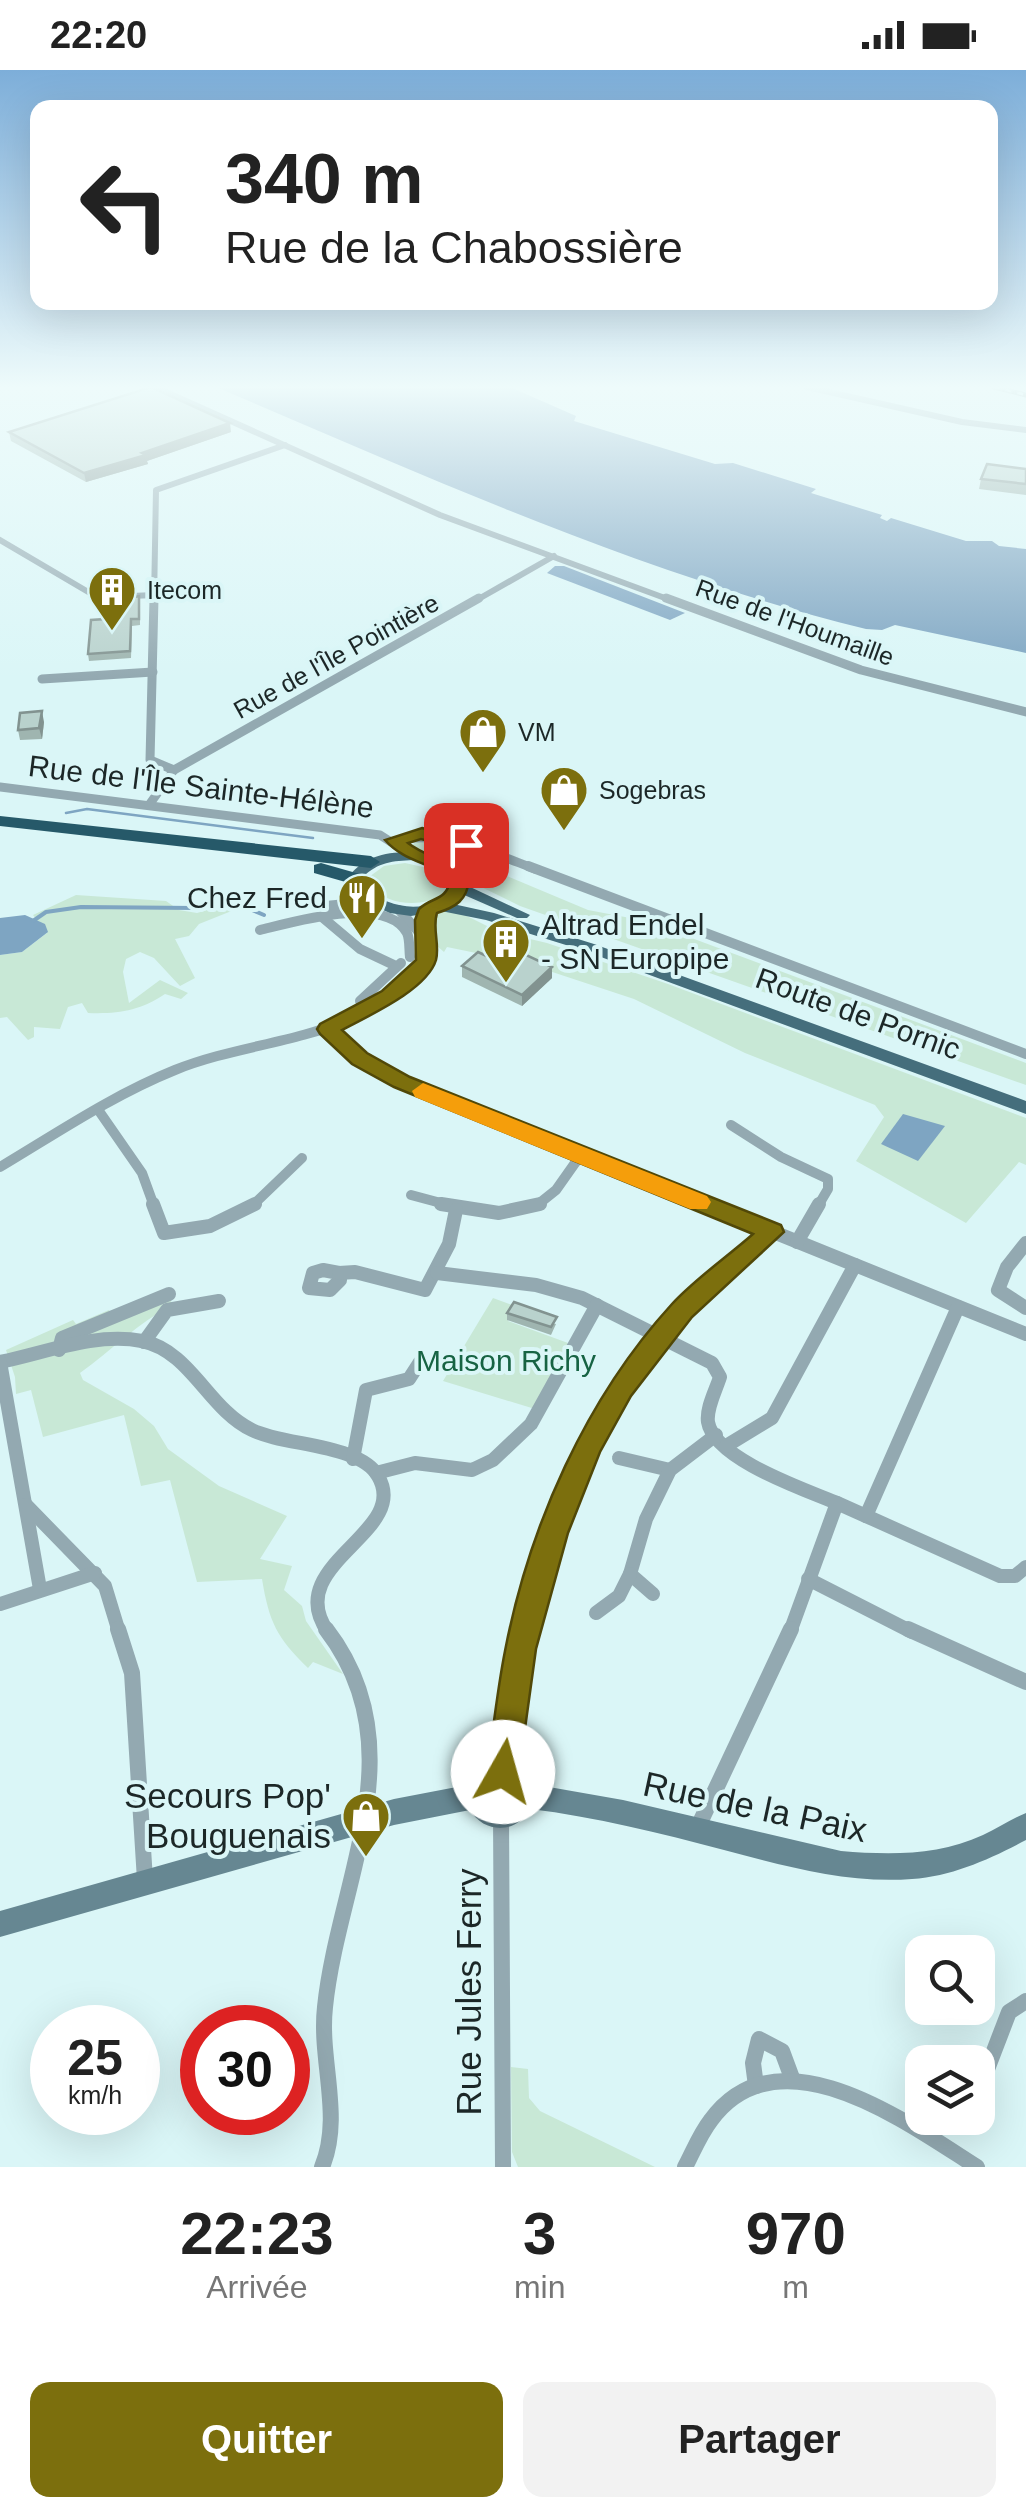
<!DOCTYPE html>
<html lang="fr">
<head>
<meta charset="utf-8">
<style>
  :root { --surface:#fff; --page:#f2f2f2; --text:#222; --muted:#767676; --accent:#7c6f0d }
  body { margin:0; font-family:Helvetica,sans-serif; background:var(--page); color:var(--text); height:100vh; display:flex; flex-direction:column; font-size:38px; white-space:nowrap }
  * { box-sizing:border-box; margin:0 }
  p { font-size:32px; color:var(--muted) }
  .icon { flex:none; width:55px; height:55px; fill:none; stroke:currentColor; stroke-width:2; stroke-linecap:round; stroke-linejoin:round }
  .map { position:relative; height:2097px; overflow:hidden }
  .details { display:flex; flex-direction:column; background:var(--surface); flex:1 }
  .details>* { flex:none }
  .hud { position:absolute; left:30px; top:30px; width:968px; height:210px; border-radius:20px; box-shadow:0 10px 40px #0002; background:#fff; color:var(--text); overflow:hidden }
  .controls { position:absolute; left:905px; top:1865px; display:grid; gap:20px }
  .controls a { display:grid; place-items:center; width:90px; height:90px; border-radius:20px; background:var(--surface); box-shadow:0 10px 40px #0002; font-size:50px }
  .speed { position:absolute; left:30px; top:1935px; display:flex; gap:20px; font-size:50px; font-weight:700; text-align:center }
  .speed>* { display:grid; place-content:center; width:130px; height:130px; border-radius:50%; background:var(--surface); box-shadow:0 10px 40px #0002; line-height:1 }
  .speed small { font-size:25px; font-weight:400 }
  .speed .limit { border:15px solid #d22; background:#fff; color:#111 }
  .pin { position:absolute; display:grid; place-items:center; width:85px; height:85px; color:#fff; margin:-42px; border-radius:20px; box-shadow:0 5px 15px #0006 }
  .me { position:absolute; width:110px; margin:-55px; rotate:7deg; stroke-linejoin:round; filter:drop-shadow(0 0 8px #0008) }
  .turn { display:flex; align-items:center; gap:35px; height:210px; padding:0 30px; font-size:45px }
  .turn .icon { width:130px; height:130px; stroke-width:2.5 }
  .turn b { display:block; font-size:70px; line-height:85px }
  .eta { display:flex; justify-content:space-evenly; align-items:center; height:170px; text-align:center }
  .eta b { font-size:60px; font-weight:700; line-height:70px }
  .button { display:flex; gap:20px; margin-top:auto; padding:20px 30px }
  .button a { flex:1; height:115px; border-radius:20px; background:var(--accent); color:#fff; font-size:40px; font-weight:700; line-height:115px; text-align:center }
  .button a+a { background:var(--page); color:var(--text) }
  .status { display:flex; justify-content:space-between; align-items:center; height:70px; padding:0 50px; background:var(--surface); direction:ltr }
  .status svg { height:28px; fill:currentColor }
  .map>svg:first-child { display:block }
</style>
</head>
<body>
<div class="status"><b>22:20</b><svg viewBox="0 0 49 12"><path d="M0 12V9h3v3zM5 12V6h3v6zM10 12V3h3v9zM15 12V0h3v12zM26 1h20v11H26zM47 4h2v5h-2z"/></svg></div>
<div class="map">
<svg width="1026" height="2097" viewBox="0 0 1026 2097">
  <rect width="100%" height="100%" fill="#daf6f7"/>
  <g fill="#c8e8d6">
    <polygon points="419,769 588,840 646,851 1026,993 1026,1015 520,836 467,810 447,791 414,780 411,776"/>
    <path d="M405 793 432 799 447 811 444 823C422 839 389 835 369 817V807L384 796Z"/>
    <path d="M76 825 166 831 179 840 197 843 228 834 234 840 199 854 189 866 175 869 195 908 180 916 154 888 140 882 126 889 123 902 129 933 160 910 188 923 181 929 165 924C139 941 119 944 88 943L82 933 68 937 60 959 34 957V967L28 970 7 947 0 948V885L22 882 47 863 33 845Z"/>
    <polygon points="441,841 457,841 497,861 547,873 668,914 1026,1048 1026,1095 1019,1092 966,1153 856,1091 884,1047 875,1035 745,983 634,929 525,893 447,877 444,882 437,876 437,863 431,851"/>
    <path d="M170 1227 172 1235C138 1253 112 1280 80 1303L83 1310 134 1339 154 1356 168 1379 219 1416 287 1446 260 1489 292 1496 284 1520 302 1536 306 1551 343 1604 313 1592 308 1598C277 1568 269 1552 262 1509L197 1512 170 1410 141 1416 124 1345 43 1367 31 1320 16 1324 15 1307 6 1280 73 1250 76 1254 109 1240 115 1250Z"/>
    <polygon points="493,1228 515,1236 508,1251 568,1273 535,1339 443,1311"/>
    <polygon points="511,1997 528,1999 529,2028 540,2041 655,2097 518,2097 512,2082"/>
  </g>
  <g fill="#7ea5c2">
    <path d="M216 317H510L576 346 574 351 715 394 733 393 816 419 811 423 882 445 880 448 887 451 891 448 966 471H992L999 476 1026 479V583L895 555 882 560 866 559C642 504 427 407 216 317Z"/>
    <polygon points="555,496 564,496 685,543 670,550 547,503"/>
    <polygon points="25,845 45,854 48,862 22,882 0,885 0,848"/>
    <polygon points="903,1044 945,1056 918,1091 881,1074"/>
  </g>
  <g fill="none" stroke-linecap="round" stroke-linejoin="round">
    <polyline stroke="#7ea5c2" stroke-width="2.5" points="66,743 87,739 313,768"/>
    <polyline stroke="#7ea5c2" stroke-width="4" points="33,851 46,842 81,837 195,838 226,829 264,845"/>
    <g stroke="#93a9b1" stroke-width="6">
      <polyline points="155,317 440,445 673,531"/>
      <polyline points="807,317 962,352 1026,360"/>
      <polyline points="0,470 90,523 107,527 155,525"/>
      <polyline points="154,531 156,420 285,375"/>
      <polyline points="475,531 554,486"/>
    </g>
    <g stroke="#93a9b1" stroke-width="9">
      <polyline points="154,528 150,690 174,700"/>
      <polyline points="666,528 861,600 1026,642"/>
      <polyline points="42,609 153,602"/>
      <polyline points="0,717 380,765 413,786"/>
      <polyline points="149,735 174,700 479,528"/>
      <path d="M394 771C442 759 490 782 535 799"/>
    </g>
    <g stroke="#93a9b1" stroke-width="10">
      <polyline points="528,796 1026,984"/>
      <polyline points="326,836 356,833"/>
      <polyline points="399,840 426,870"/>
      <polyline points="322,847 360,879 396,896"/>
      <path d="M260 860C293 852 386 824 407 863 410 869 409 880 410 887"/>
      <polyline points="360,931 401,893"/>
      <polyline points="328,959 359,988 402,1012 710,1136"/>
      <polyline points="99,1041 142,1103 154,1136"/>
      <polyline points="731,1055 781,1087 828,1109 828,1119 818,1136"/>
      <path d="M0 1097C57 1063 113 1025 175 1000 256 967 359 972 419 899 433 882 424 858 429 839"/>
      <polyline points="411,1125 452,1136"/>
      <polyline points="252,1136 302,1088"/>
      <polyline points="536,1136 556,1120 580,1086"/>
    </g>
    <g stroke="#93a9b1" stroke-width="14">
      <polyline points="153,1134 164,1163 210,1156 255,1134"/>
      <polyline points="441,1134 499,1143 540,1134"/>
      <polyline points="704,1134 1026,1264"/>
      <polyline points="797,1172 819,1134"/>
      <polyline points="1026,1173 1007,1197 998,1220 1026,1238"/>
      <polygon points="323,1200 339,1203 340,1210 330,1220 309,1218 313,1203"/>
      <polyline points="339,1203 355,1202 425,1220 449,1174 456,1140"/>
      <path d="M437 1203 536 1215 582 1228 712 1293 720 1307C716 1320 706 1338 708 1352 714 1389 806 1420 837 1433"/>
      <polyline points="144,1272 167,1240 219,1231"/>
      <polyline points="59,1280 62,1268 169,1224"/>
      <path d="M0 1292C45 1283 95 1262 142 1271 191 1281 208 1339 252 1360 284 1376 360 1374 378 1406 412 1463 280 1494 328 1562"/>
      <polyline points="0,1292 40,1519"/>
      <polyline points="726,1376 772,1348 855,1195"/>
      <polyline points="619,1388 670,1400"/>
      <polyline points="353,1389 366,1320 409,1309 420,1292"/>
      <polyline points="376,1403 415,1393 472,1400 493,1390 531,1354 597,1235"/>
      <polyline points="26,1435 105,1516 119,1562"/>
      <polyline points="866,1446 1000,1506 1015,1506 1026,1497"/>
      <polyline points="808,1509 912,1562"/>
      <polyline points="653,1524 630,1504 646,1449 670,1400 716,1365"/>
      <polyline points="0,1534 95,1503"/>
      <polyline points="596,1543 619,1526 630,1504"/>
      <path d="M526 1562C552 1432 615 1310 708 1216 728 1197 751 1180 772 1162"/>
      <polyline points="790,1562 837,1433 866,1446 958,1237"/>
    </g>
    <g stroke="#93a9b1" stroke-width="16">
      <polyline points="118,1559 132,1603 145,1810"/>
      <polyline points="908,1559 1026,1612"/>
      <polyline points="503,1702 526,1559"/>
      <polyline points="501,1746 503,2097"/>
      <polyline points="697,1759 791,1559"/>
      <polyline points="981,2015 1009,1942 1026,1931"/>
      <polyline points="756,2016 753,1993 759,1969 782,1981 792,2008"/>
      <path d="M322 2097C343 2047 319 1990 325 1937 338 1810 418 1678 326 1559"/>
      <path d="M685 2097C693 2082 700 2064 711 2050 779 1957 909 2054 977 2097"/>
    </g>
    <path fill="#668792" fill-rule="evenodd" d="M496 1690C513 1689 525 1698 532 1714L623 1730 841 1781C889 1785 938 1786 983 1765 998 1758 1011 1749 1026 1743V1770C990 1789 953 1806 912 1809 848 1814 785 1796 724 1780 660 1763 596 1747 530 1739 517 1764 484 1764 470 1740L394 1755 0 1867V1841L394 1729 467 1715 477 1698ZM496 1715H504L509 1720V1728L504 1733H496L491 1728V1720Z"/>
    <path fill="#456e7c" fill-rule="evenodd" d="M413 782 448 791 459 800 466 815 530 845 527 848H517L462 824 453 834 494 843 594 874 1026 1031V1044L582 880 486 850 441 841 411 846 390 843 362 831 350 820 349 806C366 785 387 782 413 782ZM413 790C430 793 448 798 452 817 431 847 390 839 364 818L363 807C378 792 393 791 413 790Z"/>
    <g fill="#265969" fill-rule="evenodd">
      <polygon points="0,746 371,786 380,792 371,798 0,756"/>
      <polygon points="321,793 363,805 366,809 356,815 314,803 314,795"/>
    </g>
    <g stroke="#455454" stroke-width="5">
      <polyline id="rail" points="994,317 1026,325"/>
    </g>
    <use href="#rail" stroke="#daf6f7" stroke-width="2.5" stroke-dasharray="6" stroke-linecap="butt"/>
  </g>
  <g fill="#9fb5b0">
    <polygon points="9,362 231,362 147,391 148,394 86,412 11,371"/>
    <polygon points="1026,399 1026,425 979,419 981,409"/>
    <polygon points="140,532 140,555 132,556 131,588 89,591 88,584 105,549"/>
    <polygon points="44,652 42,669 20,670 18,660"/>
    <polygon points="462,896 552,897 552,908 522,936 462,907"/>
    <polygon points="507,1243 556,1254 551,1265 507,1250"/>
  </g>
  <g fill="#829390">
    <polygon points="230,353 231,362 147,391 148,394 86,412 84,403"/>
    <polygon points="42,641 44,652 42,669 39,658"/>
    <polygon points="552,897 552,908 522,936 522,925"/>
  </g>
  <g fill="#b9d2cd" stroke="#829390" stroke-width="2.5">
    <polygon points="151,317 230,353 142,383 146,385 84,403 9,362"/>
    <polygon points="987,394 1026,399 1026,414 981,409"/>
    <polygon points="139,526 139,549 131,549 130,581 88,584 91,550 105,549 106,533"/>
    <polygon points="42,641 39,658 18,660 20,643"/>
    <polygon points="478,882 510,897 524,884 552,897 522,925 462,896"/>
    <polygon points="514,1232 557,1247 551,1257 507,1243"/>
  </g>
  <linearGradient id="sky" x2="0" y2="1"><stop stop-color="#7daed9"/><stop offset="0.52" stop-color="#eefbfb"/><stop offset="1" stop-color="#eefbfb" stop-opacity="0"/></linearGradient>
  <rect width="1026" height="610" fill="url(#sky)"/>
  <path fill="#7c6f0d" stroke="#514808" stroke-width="2.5" d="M422 758 472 771 475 775 466 781 421 769 408 773C428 789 453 789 469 810 467 830 456 837 437 843 432 858 440 875 436 890 427 920 368 946 342 960L367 983 410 1007 781 1155 784 1162 692 1247 631 1326 600 1382 568 1463 536 1579 519 1702 514 1713 503 1718 491 1713 487 1702C493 1662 497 1621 505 1581 529 1456 586 1328 672 1234 696 1208 727 1187 753 1164L394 1017 352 994 320 964 317 959 320 954 382 921 416 890 415 850 419 839C431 827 447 831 450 810 435 793 405 793 385 770Z"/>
  <polygon fill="#f59e0b" points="423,1013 707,1126 711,1132 707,1139 690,1139 415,1027 412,1021"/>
  <defs>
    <g id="building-pin" transform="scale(2.5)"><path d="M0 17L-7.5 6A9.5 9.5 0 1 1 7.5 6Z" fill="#7c6f0d" stroke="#daf6f7"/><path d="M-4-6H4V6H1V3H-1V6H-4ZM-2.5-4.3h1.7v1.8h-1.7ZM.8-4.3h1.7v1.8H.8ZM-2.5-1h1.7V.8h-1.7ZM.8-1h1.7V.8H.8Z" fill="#fff"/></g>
    <g id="shop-pin" transform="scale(2.5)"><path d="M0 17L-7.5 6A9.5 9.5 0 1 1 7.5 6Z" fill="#7c6f0d" stroke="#daf6f7"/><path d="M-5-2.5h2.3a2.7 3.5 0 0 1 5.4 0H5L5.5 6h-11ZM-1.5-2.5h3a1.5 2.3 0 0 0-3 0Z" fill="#fff"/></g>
    <g id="restaurant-pin" transform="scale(2.5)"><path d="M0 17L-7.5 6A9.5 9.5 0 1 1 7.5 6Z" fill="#7c6f0d" stroke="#daf6f7"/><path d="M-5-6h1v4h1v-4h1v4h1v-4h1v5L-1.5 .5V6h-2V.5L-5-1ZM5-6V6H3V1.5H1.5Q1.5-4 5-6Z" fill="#fff"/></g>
  </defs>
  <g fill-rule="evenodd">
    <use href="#building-pin" x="112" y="520"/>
    <use href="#shop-pin" x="483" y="662"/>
    <use href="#shop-pin" x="564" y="720"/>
    <use href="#restaurant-pin" x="362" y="828"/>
    <use href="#building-pin" x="506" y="872"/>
    <use href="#shop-pin" x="366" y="1746"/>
  </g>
  <g text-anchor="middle" stroke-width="8" stroke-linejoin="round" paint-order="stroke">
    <g font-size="25" fill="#1c2727" stroke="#daf6f7" text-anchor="start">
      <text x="147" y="529">Itecom</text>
      <text x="518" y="671">VM</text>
      <text x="599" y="729">Sogebras</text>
    </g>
    <g font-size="25" fill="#1c2727" stroke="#daf6f7">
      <text transform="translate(795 552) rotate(20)" y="9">Rue de l'Houmaille</text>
      <text transform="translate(336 586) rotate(-29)" y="9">Rue de l'Île Pointière</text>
    </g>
    <g font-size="30" fill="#1c2727" stroke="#daf6f7">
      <text transform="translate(201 717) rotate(7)" y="10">Rue de l'Île Sainte-Hélène</text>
      <text transform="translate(858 944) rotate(20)" y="10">Route de Pornic</text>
    </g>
    <g font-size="30" fill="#1c2727" stroke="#daf6f7" text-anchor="end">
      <text x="327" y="838">Chez Fred</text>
      <text x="541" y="865" text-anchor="start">Altrad Endel<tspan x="541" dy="34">- SN Europipe</tspan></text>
    </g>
    <g font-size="30" fill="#176343" stroke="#daf6f7">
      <text x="506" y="1301">Maison Richy</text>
    </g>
    <g font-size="35" fill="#1c2727" stroke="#daf6f7" text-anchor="end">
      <text x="331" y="1738">Secours Pop'<tspan x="331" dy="40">Bouguenais</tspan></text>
    </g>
    <g font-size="35" fill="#1c2727" stroke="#daf6f7">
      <text transform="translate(755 1737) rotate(12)" y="12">Rue de la Paix</text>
      <text transform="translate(469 1922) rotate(-90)" y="12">Rue Jules Ferry</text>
    </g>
  </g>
</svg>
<div class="controls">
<a><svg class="icon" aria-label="search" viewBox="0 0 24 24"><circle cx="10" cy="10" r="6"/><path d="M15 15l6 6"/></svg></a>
<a><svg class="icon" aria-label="layers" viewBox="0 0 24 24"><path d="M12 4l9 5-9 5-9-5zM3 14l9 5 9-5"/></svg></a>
</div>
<div class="speed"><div>25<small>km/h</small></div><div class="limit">30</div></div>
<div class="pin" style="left:466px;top:775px;background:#d93025"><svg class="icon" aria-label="arrive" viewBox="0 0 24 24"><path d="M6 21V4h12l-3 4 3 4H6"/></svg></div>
<svg class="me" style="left:503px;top:1702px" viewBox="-20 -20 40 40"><circle r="19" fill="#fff"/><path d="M0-13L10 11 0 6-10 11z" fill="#7c6f0d"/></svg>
<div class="hud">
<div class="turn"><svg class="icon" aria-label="left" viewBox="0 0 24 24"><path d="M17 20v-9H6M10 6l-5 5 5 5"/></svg><div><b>340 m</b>Rue de la Chabossière</div></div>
</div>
</div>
<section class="details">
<div class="eta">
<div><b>22:23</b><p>Arrivée</p></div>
<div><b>3</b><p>min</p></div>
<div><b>970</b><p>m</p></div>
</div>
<div class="button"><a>Quitter</a><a>Partager</a></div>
</section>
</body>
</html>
